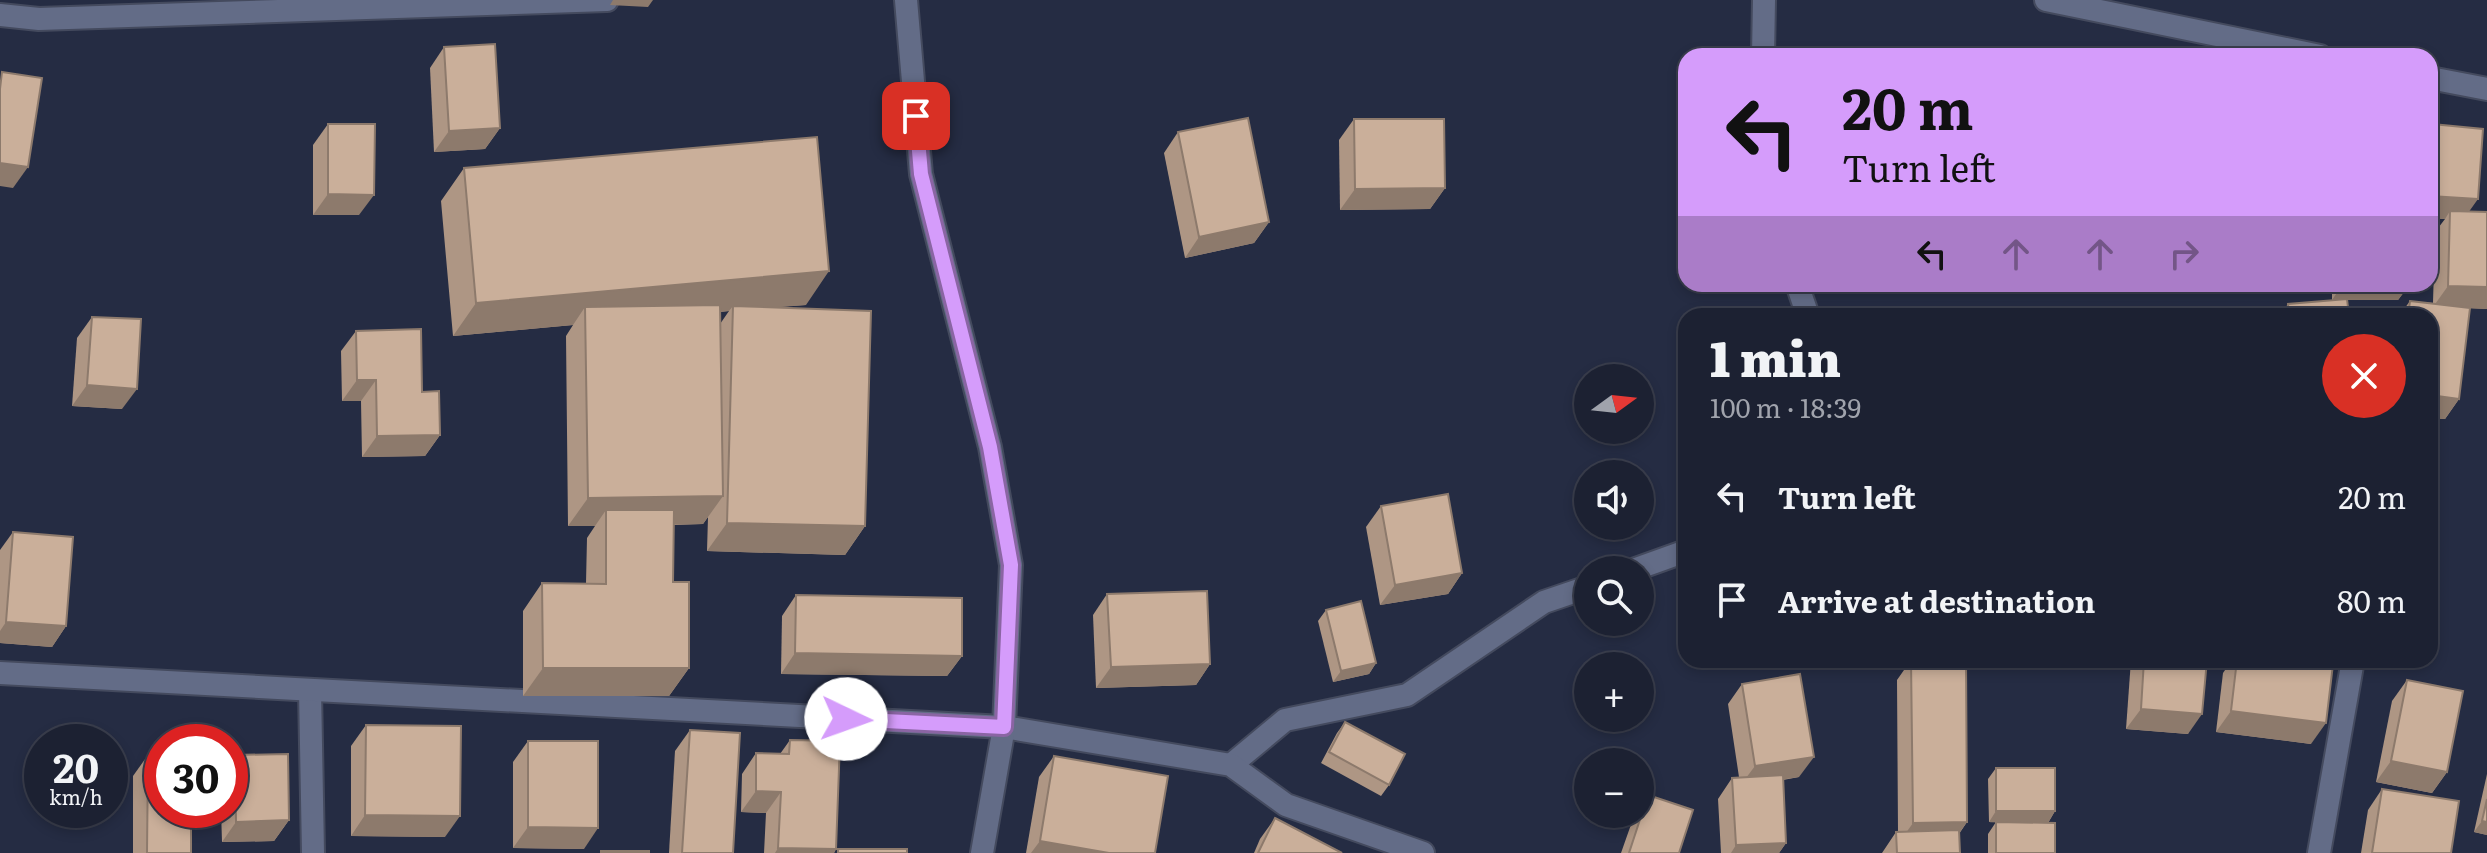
<!DOCTYPE html>
<html lang="en">
<head>
<meta charset="utf-8">
<style>
  :root { --surface:#1c2132; --page:#292e3e; --text:#f1f3f6; --muted:#a0a3ac; --line:#3a3e4d }
  body { margin:0; font-family:Literata,serif; background:var(--page); color:var(--text); height:100vh; display:flex; flex-direction:column; font-size:30px; white-space:nowrap }
  * { box-sizing:border-box; margin:0 }
  p { font-size:26px; color:var(--muted) }
  .icon { flex:none; width:44px; height:44px; fill:none; stroke:currentColor; stroke-width:2; stroke-linecap:round; stroke-linejoin:round }
  .map { position:relative; flex:1; overflow:hidden }
  .side { position:absolute; left:1678px; top:308px; width:760px; height:360px; display:flex; flex-direction:column; background:var(--surface); border-radius:24px; box-shadow:0 4px 12px #0003,0 0 0 2px var(--line) }
  .side>* { flex:none }
  .top-card { position:absolute; left:1678px; top:48px; width:760px; height:244px; border-radius:24px; box-shadow:0 4px 12px #0003,0 0 0 2px var(--line); background:#d59cfb; color:#111; overflow:hidden }
  .needle { width:52px; rotate:75deg }
  .controls { position:absolute; left:1574px; top:364px; display:grid; gap:16px }
  .controls a { display:grid; place-items:center; width:80px; height:80px; border-radius:50%; background:var(--surface); box-shadow:0 4px 12px #0003,0 0 0 2px var(--line); font-size:40px }
  .speed { position:absolute; left:24px; top:724px; display:flex; gap:16px; font-size:40px; font-weight:700; text-align:center }
  .speed>* { display:grid; place-content:center; width:104px; height:104px; border-radius:50%; background:var(--surface); box-shadow:0 4px 12px #0003,0 0 0 2px var(--line); line-height:1 }
  .speed small { font-size:20px; font-weight:400 }
  .speed .limit { border:12px solid #d22; background:#fff; color:#111 }
  .pin { position:absolute; display:grid; place-items:center; width:68px; height:68px; color:#fff; margin:-34px; border-radius:16px; box-shadow:0 4px 12px #0006 }
  .me { position:absolute; width:88px; margin:-44px; rotate:93deg; stroke-linejoin:round; filter:drop-shadow(0 0 6px #0008) }
  .turn { display:flex; align-items:center; gap:28px; height:168px; padding:0 32px; font-size:36px }
  .turn .icon { width:104px; height:104px; stroke-width:2.5 }
  .turn b { display:block; font-size:56px; line-height:68px }
  .lanes { display:flex; align-items:center; height:76px; padding:0 32px; background:#0003; justify-content:center; gap:40px; direction:ltr }
  .lanes .off { opacity:.35 }
  .round { display:grid; place-items:center; flex:none; width:84px; height:84px; border-radius:42px; background:var(--page) }
  .head { display:flex; align-items:center; justify-content:space-between; height:136px; padding:0 32px }
  h1 { font-size:48px; font-weight:800; line-height:60px }
  ul { padding:0; list-style:none }
  li { display:flex; align-items:center; gap:24px; height:104px; padding:0 32px }
  li div { flex:1 }
  li b { display:block; font-size:30px }
  li em { font-style:normal }
  .map>svg:first-child { display:block }
</style>
</head>
<body>
<div class="map">
<svg width="2487" height="853" viewBox="0 0 2487 853">
  <rect width="100%" height="100%" fill="#252c43"/>
  <g fill="none" stroke-linecap="round" stroke-linejoin="round">
    <g stroke="#444a5e" stroke-width="26">
      <g id="service">
        <polyline points="1763,56 1764,0"/>
        <polyline points="1797,284 1808,316"/>
        <polyline points="1633,570 1686,551"/>
        <polyline points="310,690 313,853"/>
        <polyline points="1231,765 1285,720 1407,695 1544,602 1588,587"/>
        <polyline points="2319,853 2353,660"/>
      </g>
    </g>
    <g stroke="#444a5e" stroke-width="26">
      <g id="minor">
        <polyline points="2046,0 2320,56"/>
        <polyline points="0,15 39,19 607,0"/>
        <polyline points="2430,78 2487,89"/>
        <polyline points="0,673 1004,727 1231,765 1286,805 1423,853"/>
      </g>
    </g>
    <g stroke="#444a5e" stroke-width="26">
      <polyline id="tertiary" points="906,0 921,174 990,447 1011,565 1004,727 982,853"/>
    </g>
    <use href="#service" stroke="#636c87" stroke-width="22"/>
    <use href="#minor" stroke="#636c87" stroke-width="22"/>
    <use href="#tertiary" stroke="#636c87" stroke-width="22"/>
  </g>
  <g fill="#ae9684" fill-rule="evenodd">
    <polygon points="444,47 500,128 485,149 434,152 430,68"/>
    <polygon points="1354,119 1445,188 1430,209 1340,210 1339,140"/>
    <polygon points="328,124 359,215 313,215 313,145"/>
    <polygon points="2432,124 2469,212 2487,212 2487,309 2470,308 2459,399 2445,419 2430,418 2430,316 2399,316 2410,301 2433,303 2435,232 2445,219 2430,218 2430,127"/>
    <polygon points="1178,132 1269,222 1254,243 1185,258 1164,153"/>
    <path d="M464 168 806 305 774 307 865 526 845 555 707 551 708 517 703 524 674 525 673 582 689 668 669 696H523V611L542 583H586L587 538 595 526H568L566 336 573 325 453 336 441 201ZM729 311 720 324V312Z"/>
    <polygon points="2332,284 2410,284 2398,300 2347,300 2349,316 2279,316 2288,304 2332,300"/>
    <polygon points="92,317 122,409 72,406 77,338"/>
    <polygon points="356,331 422,392 440,435 425,456 362,457 361,401 342,401 341,351"/>
    <polygon points="1381,506 1462,573 1448,594 1380,605 1366,527"/>
    <polygon points="13,532 66,626 52,647 0,643 0,550"/>
    <polygon points="1107,594 1210,664 1196,685 1096,688 1093,615"/>
    <polygon points="796,595 962,656 947,676 781,674 782,616"/>
    <polygon points="1326,610 1376,663 1369,674 1333,682 1318,621"/>
    <polygon points="1911,660 1966,660 1967,822 1959,834 1960,853 1882,853 1896,832 1898,832 1897,680"/>
    <polygon points="2131,660 2207,660 2188,734 2126,729"/>
    <polygon points="2232,660 2302,660 2311,744 2216,732 2223,673"/>
    <polygon points="2407,680 2447,772 2432,793 2376,782 2392,701"/>
    <polygon points="1742,684 1799,777 1783,780 1786,843 1779,853 1721,853 1718,799 1732,778 1739,777 1728,704"/>
    <polygon points="1345,722 1389,785 1381,796 1321,763 1337,733"/>
    <polygon points="366,725 445,837 351,836 351,746"/>
    <polygon points="690,730 733,853 669,853 675,751"/>
    <polygon points="790,740 836,849 834,853 764,853 766,813 741,812 742,774 756,753 780,754"/>
    <polygon points="528,741 584,849 513,848 513,762"/>
    <polygon points="148,755 191,853 133,853 133,776"/>
    <polygon points="235,755 289,820 274,841 222,842 221,810 230,810 230,762"/>
    <polygon points="1054,756 1155,853 1026,853 1039,777"/>
    <polygon points="1996,768 2055,811 2048,823 2055,853 1988,853 1988,834 1996,822 2048,823 1989,822 1988,779"/>
    <polygon points="2487,774 2487,835 2474,832"/>
    <polygon points="2382,789 2451,853 2361,853 2368,810"/>
    <polygon points="1648,795 1679,853 1621,853 1634,816 1635,814 1640,814 1640,807"/>
    <polygon points="1275,818 1342,853 1254,853 1260,839"/>
  </g>
  <g fill="#8d7a6c">
    <polygon points="613,0 653,0 648,7 610,5"/>
    <polygon points="500,128 485,149 434,152 449,131"/>
    <polygon points="0,163 28,167 13,188 0,186"/>
    <polygon points="1445,188 1430,209 1340,210 1355,189"/>
    <polygon points="328,194 374,195 359,215 313,215"/>
    <polygon points="2430,196 2478,199 2463,220 2450,211 2445,219 2430,218"/>
    <polygon points="1269,222 1254,243 1185,258 1199,237"/>
    <polygon points="829,271 806,305 732,311 733,306 729,311 586,324 585,307 573,325 453,336 476,303"/>
    <polygon points="2343,284 2410,284 2398,300 2332,300"/>
    <polygon points="2448,286 2487,287 2487,309 2433,307"/>
    <polygon points="357,380 376,380 361,401 342,401"/>
    <polygon points="87,385 137,389 122,409 72,406"/>
    <polygon points="2430,395 2459,399 2445,419 2430,418"/>
    <polygon points="440,435 425,456 362,457 377,436"/>
    <polygon points="723,496 703,524 606,526 606,510 595,526 568,526 588,498"/>
    <polygon points="727,523 865,526 845,555 707,551"/>
    <polygon points="1462,573 1448,594 1380,605 1395,585"/>
    <polygon points="6,622 66,626 52,647 0,643 0,631"/>
    <polygon points="795,653 962,656 947,676 781,674"/>
    <polygon points="1376,663 1369,674 1333,682 1341,671"/>
    <polygon points="1210,664 1196,685 1096,688 1111,667"/>
    <polygon points="543,668 689,668 669,696 523,696"/>
    <polygon points="2141,709 2202,714 2188,734 2126,729"/>
    <polygon points="2231,711 2326,723 2311,744 2216,732"/>
    <polygon points="1814,757 1799,777 1740,786 1755,766"/>
    <polygon points="2391,761 2447,772 2432,793 2376,782"/>
    <polygon points="756,791 781,792 766,813 741,812"/>
    <polygon points="1996,811 2055,811 2048,823 1989,822"/>
    <polygon points="365,815 460,816 445,837 351,836"/>
    <polygon points="289,820 274,841 222,842 236,822"/>
    <polygon points="2482,821 2487,822 2487,835 2474,832"/>
    <polygon points="1967,822 1952,843 1898,844 1913,823"/>
    <polygon points="528,827 598,828 584,849 513,848"/>
    <polygon points="1040,841 1109,853 1031,853"/>
    <polygon points="1786,843 1779,853 1731,853 1736,845"/>
    <polygon points="778,848 836,849 834,853 775,853"/>
  </g>
  <g fill="#caaf9a" stroke="#8d7a6c" stroke-width="2">
    <polygon points="495,44 500,128 449,131 444,47"/>
    <polygon points="2,72 42,78 28,167 0,163 0,89"/>
    <polygon points="1248,118 1269,222 1199,237 1178,132"/>
    <polygon points="1354,119 1444,119 1445,188 1355,189"/>
    <polygon points="328,124 375,124 374,195 328,194"/>
    <polygon points="2432,124 2483,129 2478,199 2430,196 2430,149"/>
    <polygon points="817,137 829,271 476,303 464,168"/>
    <polygon points="2450,211 2487,212 2487,287 2448,286"/>
    <polygon points="2347,299 2349,316 2289,316 2288,304"/>
    <polygon points="2410,301 2470,308 2459,399 2430,395 2430,316 2408,316"/>
    <polygon points="720,305 723,496 588,498 585,307"/>
    <polygon points="733,306 871,311 865,526 727,523"/>
    <polygon points="92,317 141,319 137,389 87,385"/>
    <polygon points="421,329 422,392 439,391 440,435 377,436 376,380 357,380 356,331"/>
    <polygon points="1448,494 1462,573 1395,585 1381,506"/>
    <polygon points="606,510 674,510 673,582 689,582 689,668 543,668 542,583 606,584"/>
    <polygon points="13,532 73,537 66,626 6,622"/>
    <polygon points="1207,591 1210,664 1111,667 1107,594"/>
    <polygon points="796,595 962,598 962,656 795,653"/>
    <polygon points="1361,601 1376,663 1341,671 1326,610"/>
    <polygon points="1911,660 1966,660 1967,822 1913,823"/>
    <polygon points="2144,660 2207,660 2202,714 2141,709"/>
    <polygon points="2237,660 2302,660 2333,664 2326,723 2231,711"/>
    <polygon points="1800,674 1814,757 1755,766 1742,684"/>
    <polygon points="2407,680 2463,691 2447,772 2391,761"/>
    <polygon points="1345,722 1405,754 1389,785 1329,752"/>
    <polygon points="366,725 461,726 460,816 365,815"/>
    <polygon points="690,730 740,733 733,853 682,853"/>
    <polygon points="790,740 840,741 836,849 778,848 781,792 756,791 756,753 789,754"/>
    <polygon points="528,741 598,741 598,828 528,827"/>
    <polygon points="288,754 289,820 236,822 235,755"/>
    <polygon points="148,755 162,755 162,810 191,810 191,853 147,853"/>
    <polygon points="1054,756 1168,776 1155,853 1109,853 1040,841"/>
    <rect x="1996" y="768" width="59" height="43"/>
    <polygon points="1783,775 1786,843 1736,845 1732,778"/>
    <polygon points="2382,789 2459,801 2451,853 2372,853"/>
    <polygon points="1648,795 1693,810 1679,853 1629,853"/>
    <polygon points="2487,799 2487,822 2482,821"/>
    <polygon points="1275,818 1342,853 1258,853"/>
    <polygon points="1996,822 2055,823 2055,853 1996,853"/>
    <polygon points="1959,830 1960,853 1897,853 1896,832"/>
    <rect x="838" y="849" width="69" height="4"/>
    <rect x="601" y="851" width="48" height="2"/>
  </g>
  <g fill="none" stroke-linecap="round" stroke-linejoin="round">
    <g stroke="#8a65a3" stroke-width="20">
      <polyline id="route" points="846,719 1004,727 1011,565 990,447 921,174 916,116"/>
    </g>
    <use href="#route" stroke="#d59cfb" stroke-width="14"/>
  </g>
</svg>
<div class="controls">
<a><svg class="needle" viewBox="-14 -14 28 28"><path d="M0-13l5 13h-10z" fill="#e53935"/><path d="M0 13l5-13h-10z" fill="#a0a3ac"/></svg></a>
<a><svg class="icon" aria-label="sound" viewBox="0 0 24 24"><path d="M4 9h4l5-4v14l-5-4H4zM17 9q2 3 0 6"/></svg></a>
<a><svg class="icon" aria-label="search" viewBox="0 0 24 24"><circle cx="10" cy="10" r="6"/><path d="M15 15l6 6"/></svg></a>
<a>+</a>
<a>−</a>
</div>
<div class="speed"><div>20<small>km/h</small></div><div class="limit">30</div></div>
<div class="pin" style="left:916px;top:116px;background:#d93025"><svg class="icon" aria-label="arrive" viewBox="0 0 24 24"><path d="M6 21V4h12l-3 4 3 4H6"/></svg></div>
<svg class="me" style="left:846px;top:719px" viewBox="-20 -20 40 40"><circle r="19" fill="#fff"/><path d="M0-13L10 11 0 6-10 11z" fill="#d59cfb"/></svg>
<div class="top-card">
<div class="turn"><svg class="icon" aria-label="left" viewBox="0 0 24 24"><path d="M17 20v-9H6M10 6l-5 5 5 5"/></svg><div><b>20 m</b>Turn left</div></div>
<div class="lanes"><svg class="icon" aria-label="left" viewBox="0 0 24 24"><path d="M17 20v-9H6M10 6l-5 5 5 5"/></svg><svg class="icon off" aria-label="ahead" viewBox="0 0 24 24"><path d="M12 20V5M6 11l6-6 6 6"/></svg><svg class="icon off" aria-label="ahead" viewBox="0 0 24 24"><path d="M12 20V5M6 11l6-6 6 6"/></svg><svg class="icon off" aria-label="right" viewBox="0 0 24 24"><path d="M7 20v-9h11M14 6l5 5-5 5"/></svg></div>
</div>
<section class="side">
<div class="head"><div><h1>1 min</h1><p>100 m · 18:39</p></div><a class="round" style="background:#d93025;color:#fff"><svg class="icon" aria-label="close" viewBox="0 0 24 24"><path d="M6 6l12 12M18 6L6 18"/></svg></a></div>
<ul>
<li><svg class="icon" aria-label="left" viewBox="0 0 24 24"><path d="M17 20v-9H6M10 6l-5 5 5 5"/></svg><div><b>Turn left</b></div><em>20 m</em></li>
<li><svg class="icon" aria-label="arrive" viewBox="0 0 24 24"><path d="M6 21V4h12l-3 4 3 4H6"/></svg><div><b>Arrive at destination</b></div><em>80 m</em></li>
</ul>
</section>
</div>
</body>
</html>
